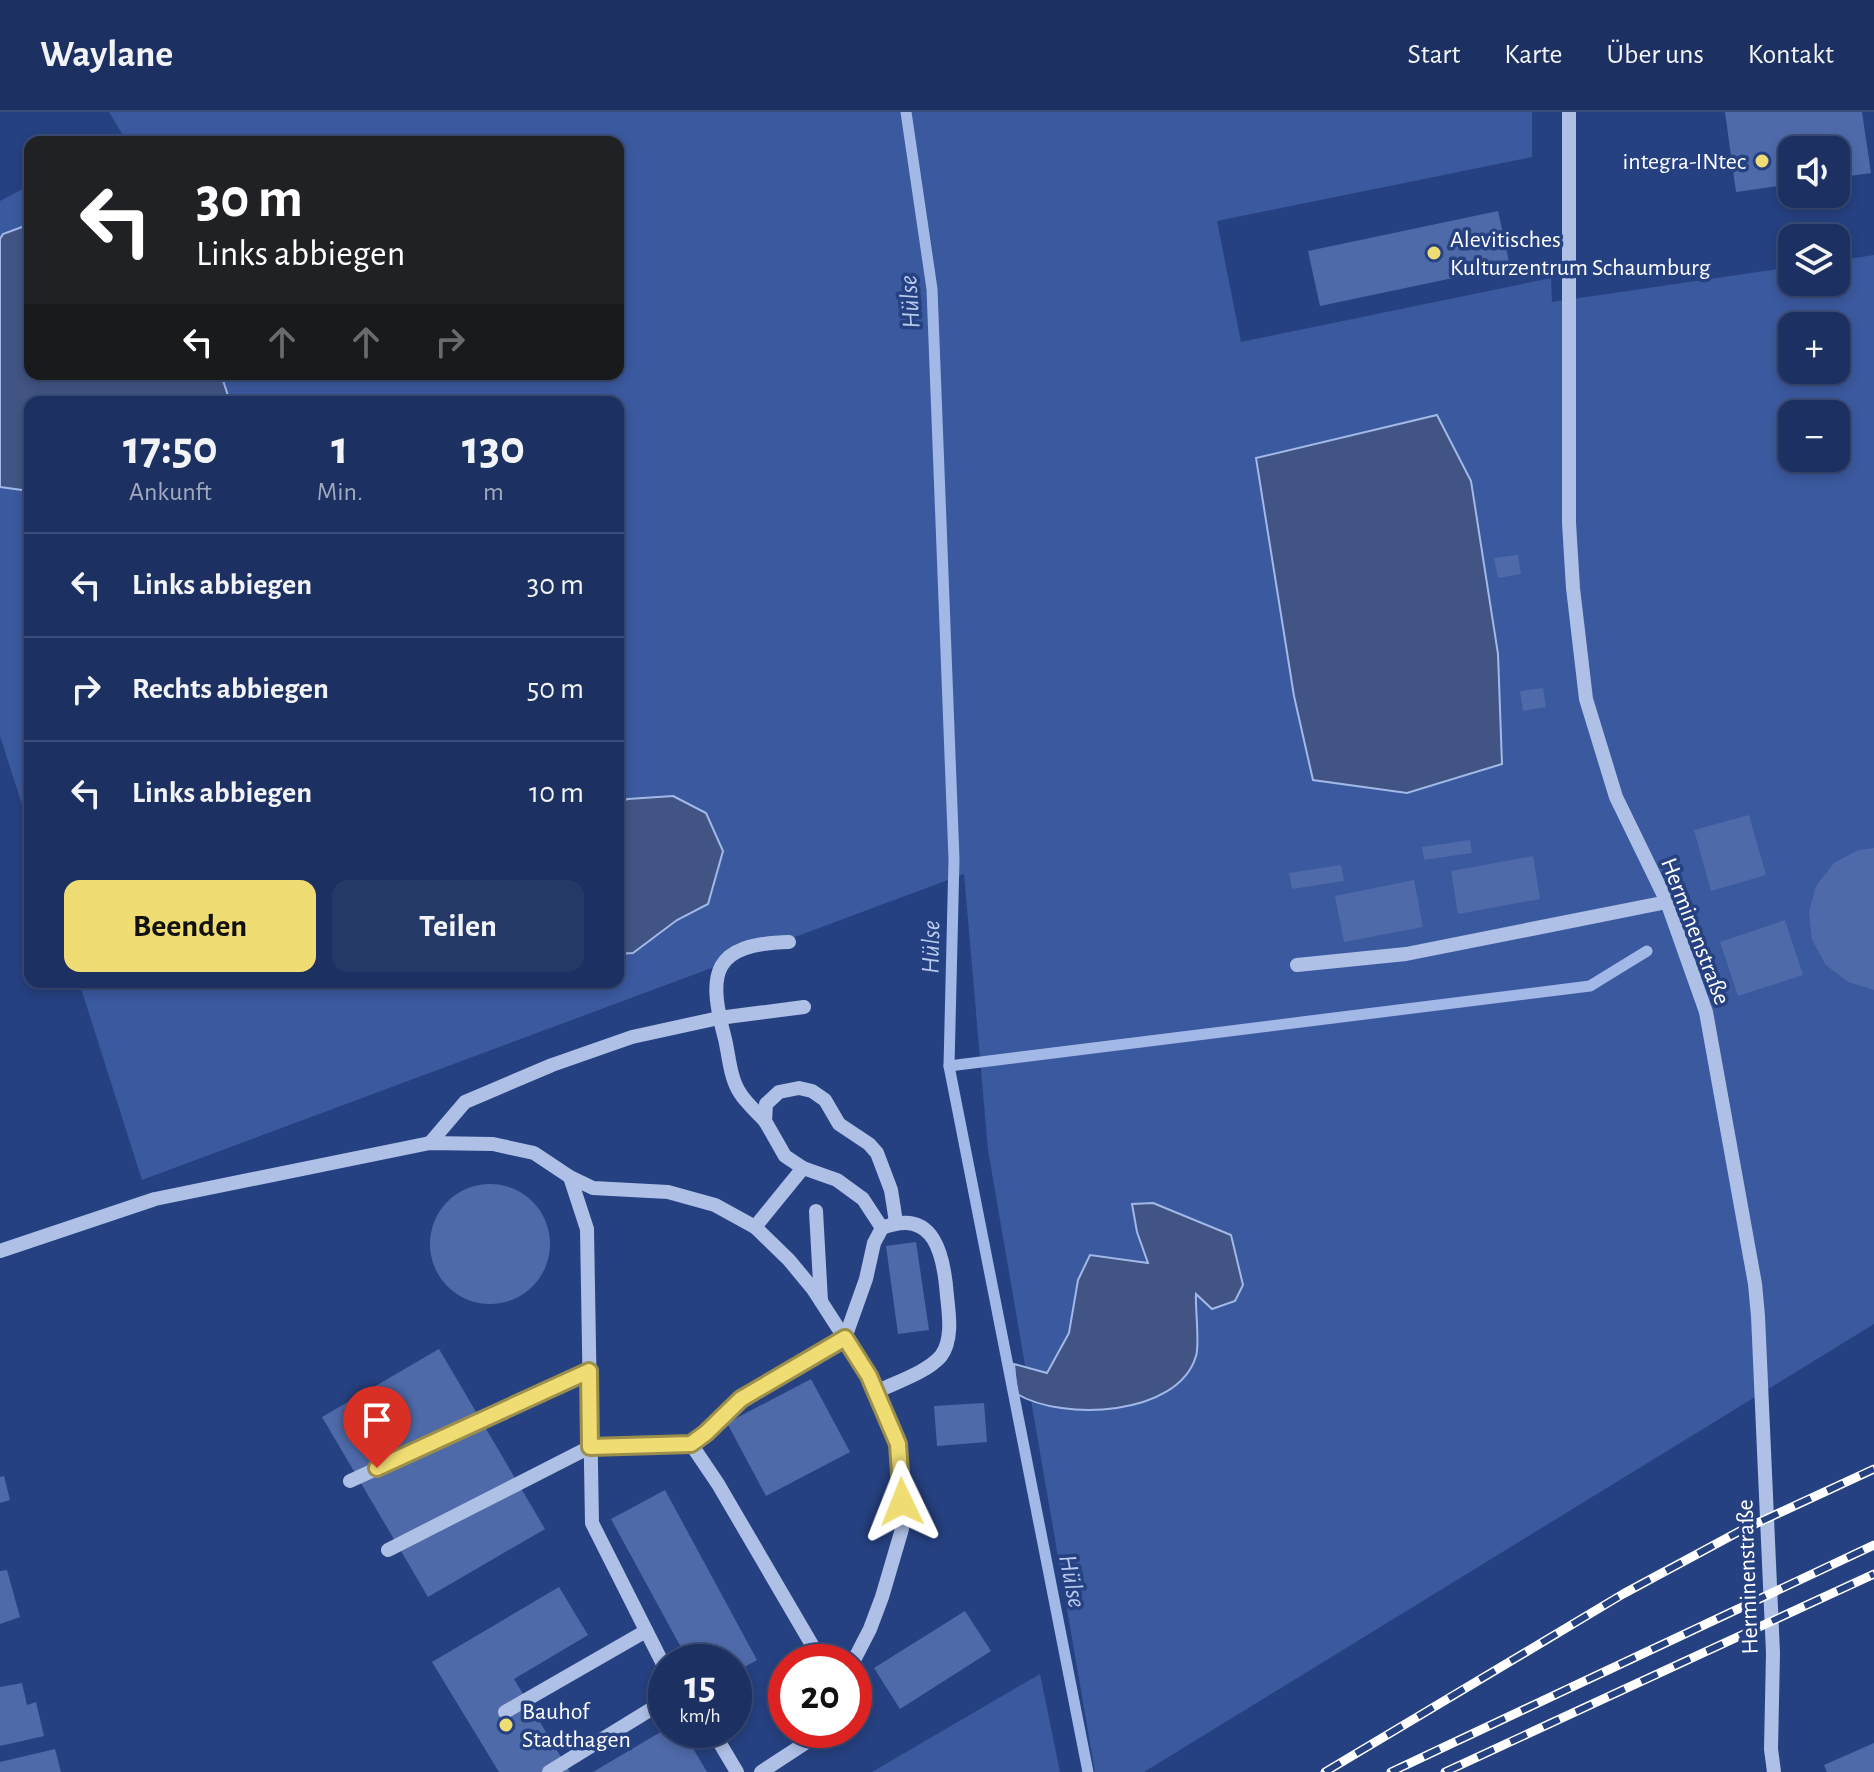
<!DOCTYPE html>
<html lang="de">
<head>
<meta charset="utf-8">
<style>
  :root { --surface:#1c3161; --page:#253967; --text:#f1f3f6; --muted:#a0a9bd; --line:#3a4c76; --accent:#efdc73 }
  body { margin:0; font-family:"Alegreya Sans",sans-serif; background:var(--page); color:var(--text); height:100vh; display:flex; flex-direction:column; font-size:30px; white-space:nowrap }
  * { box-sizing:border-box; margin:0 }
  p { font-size:26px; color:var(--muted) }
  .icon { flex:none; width:44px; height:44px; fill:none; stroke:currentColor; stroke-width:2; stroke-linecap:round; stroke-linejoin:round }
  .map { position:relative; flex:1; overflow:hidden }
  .panel { position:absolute; left:24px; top:284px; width:600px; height:592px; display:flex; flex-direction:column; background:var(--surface); border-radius:16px; box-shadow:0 4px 12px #0003,0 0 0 2px var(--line) }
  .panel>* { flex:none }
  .banner { position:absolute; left:24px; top:24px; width:600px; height:244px; border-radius:16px; box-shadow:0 4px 12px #0003,0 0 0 2px var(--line); background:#202124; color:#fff; overflow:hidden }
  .tools { position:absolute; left:1778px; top:24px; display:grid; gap:16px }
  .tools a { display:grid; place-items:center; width:72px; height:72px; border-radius:16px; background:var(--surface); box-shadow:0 4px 12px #0003,0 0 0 2px var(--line); font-size:40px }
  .speed { position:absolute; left:648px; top:1532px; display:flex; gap:16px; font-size:40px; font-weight:700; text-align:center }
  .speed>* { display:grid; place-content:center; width:104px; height:104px; border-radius:50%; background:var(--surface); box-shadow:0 4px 12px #0003,0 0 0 2px var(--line); line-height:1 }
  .speed small { font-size:20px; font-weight:400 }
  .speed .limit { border:12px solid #d22; background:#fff; color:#111 }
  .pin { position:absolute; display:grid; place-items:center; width:68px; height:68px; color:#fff; margin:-82px -34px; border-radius:50% 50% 50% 0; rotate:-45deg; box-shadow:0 0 8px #0007 }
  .pin .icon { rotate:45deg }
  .me { position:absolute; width:88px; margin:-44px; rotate:358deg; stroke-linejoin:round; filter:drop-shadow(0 0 6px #0008) }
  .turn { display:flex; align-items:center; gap:28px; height:168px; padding:0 40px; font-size:36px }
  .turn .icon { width:104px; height:104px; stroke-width:2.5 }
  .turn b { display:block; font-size:56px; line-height:68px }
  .lanes { display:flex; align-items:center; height:76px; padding:0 40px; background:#0003; justify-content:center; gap:40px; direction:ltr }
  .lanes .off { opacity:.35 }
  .eta { display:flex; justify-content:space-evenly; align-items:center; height:136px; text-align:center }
  .eta b { font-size:48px; font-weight:700; line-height:56px }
  .action { display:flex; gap:16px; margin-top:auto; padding:16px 40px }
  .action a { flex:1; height:92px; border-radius:16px; background:var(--accent); color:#111; font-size:32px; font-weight:700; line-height:92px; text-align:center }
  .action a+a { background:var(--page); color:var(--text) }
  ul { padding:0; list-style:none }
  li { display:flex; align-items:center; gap:24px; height:104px; padding:0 40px; border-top:2px solid var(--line) }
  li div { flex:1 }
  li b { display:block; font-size:30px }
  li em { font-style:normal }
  header { display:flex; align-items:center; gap:48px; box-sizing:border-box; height:112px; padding:0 40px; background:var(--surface); border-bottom:2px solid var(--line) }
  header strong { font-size:38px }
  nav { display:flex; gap:44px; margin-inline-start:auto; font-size:28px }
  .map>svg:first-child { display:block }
</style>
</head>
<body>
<header>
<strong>Waylane</strong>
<nav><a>Start</a><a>Karte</a><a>Über uns</a><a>Kontakt</a></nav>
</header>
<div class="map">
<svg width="1874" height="1660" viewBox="0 0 1874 1660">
  <rect width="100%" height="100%" fill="#264181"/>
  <g fill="#3b599e" fill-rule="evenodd">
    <path d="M109 0H1532V45L1217 109 1241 230 1551 166 1552 190 1792 155V170H1836V149L1874 143V1212L1144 1660H1095L988 1038 964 762 142 1068 79 870H618V290H230L221 262H618V30H116L124 25ZM1792 214H1836V258H1792ZM1792 302H1836V346H1792ZM1471 369 1498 542 1502 652 1313 668 1294 584 1265 406Z"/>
    <polygon points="30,73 30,112 3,122 0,127 0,89"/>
    <polygon points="0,375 30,379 30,717 0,624"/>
    <polygon points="1040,1562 1060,1660 872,1660"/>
  </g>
  <g fill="#415483" stroke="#a2b9e7" stroke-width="2">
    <polygon points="30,112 30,262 221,262 230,290 30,290 30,379 0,375 0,127 3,122"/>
    <polygon points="1437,303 1471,369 1498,542 1502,652 1407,681 1313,668 1294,584 1256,346"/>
    <polygon points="673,684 706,701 723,739 708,792 677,808 633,841 618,842 618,690 628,687"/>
    <path d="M1153 1091 1231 1123 1243 1173 1235 1189 1212 1197 1196 1182C1195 1196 1200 1232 1196 1244 1178 1305 1062 1309 1017 1282L1014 1252 1047 1261 1069 1221 1078 1168 1090 1143 1148 1151 1137 1120 1132 1092Z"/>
  </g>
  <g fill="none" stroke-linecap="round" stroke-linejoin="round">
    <g stroke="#a2b9e7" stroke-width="11">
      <polyline points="906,0 932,177 954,747 949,954 1088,1660"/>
      <polyline points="949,954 1590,874 1647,839"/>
    </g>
  </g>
  <g fill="#4f6aa9">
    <polygon points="1725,0 1862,0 1871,61 1836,66 1836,38 1792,38 1792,72 1736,80"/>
    <polygon points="1498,99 1510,154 1320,194 1308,139"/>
    <polygon points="1518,443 1521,462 1498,466 1494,446"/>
    <polygon points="1543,576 1546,595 1523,599 1520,579"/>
    <polygon points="1749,703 1766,763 1711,779 1694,718"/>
    <polygon points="1470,728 1472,741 1424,748 1422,735"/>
    <polygon points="1874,736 1874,878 1848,870 1826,853 1812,828 1809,800 1816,774 1834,751 1858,738"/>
    <polygon points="1533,744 1540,787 1458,802 1451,759"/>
    <polygon points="1341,753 1344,769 1292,777 1289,761"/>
    <polygon points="1414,768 1423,815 1344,830 1335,784"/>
    <polygon points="1785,808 1803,863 1738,884 1720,830"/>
    <circle cx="490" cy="1132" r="60"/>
    <polygon points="916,1130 929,1218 898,1222 886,1134"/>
    <polygon points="439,1237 545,1417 428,1485 322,1305"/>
    <polygon points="811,1267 850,1340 766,1384 727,1311"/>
    <polygon points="984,1291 987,1330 937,1334 934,1294"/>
    <polygon points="4,1364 10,1388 0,1391 0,1365"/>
    <polygon points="665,1378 757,1548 734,1561 734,1550 689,1550 611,1407"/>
    <polygon points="7,1458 20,1505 0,1512 0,1459"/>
    <polygon points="559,1475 588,1523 514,1567 570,1660 499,1660 432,1550"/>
    <polygon points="965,1499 991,1539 900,1597 874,1556"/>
    <polygon points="22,1571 27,1593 36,1590 44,1624 0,1634 0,1575"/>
    <polygon points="664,1618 682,1618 707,1660 593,1660"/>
    <polygon points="1874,1631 1874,1660 1827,1660 1824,1653"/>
    <polygon points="55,1637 61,1660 0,1660 0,1650"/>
  </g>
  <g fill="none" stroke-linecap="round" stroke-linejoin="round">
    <g stroke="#aec0e6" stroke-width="14">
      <polyline points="1569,0 1569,411 1573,476 1586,587 1616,685 1667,790 1706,900 1755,1172 1758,1204 1773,1541 1771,1637 1774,1660"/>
      <polyline points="1297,853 1406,842 1667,790"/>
      <path d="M765 1009C757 1000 746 991 740 981 730 966 729 944 725 927 707 860 712 832 789 830"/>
      <polyline points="430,1031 465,990 552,953 632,925 719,906 804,895"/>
      <polyline points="570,1065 593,1076 668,1080 715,1093 755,1115 789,1148 813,1177 869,1264 898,1332 901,1363 902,1417 882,1485 870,1517 853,1550"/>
      <polyline points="816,1099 821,1189"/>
      <polyline points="755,1115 803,1056"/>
      <polyline points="882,1116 863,1087 837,1068 803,1056 785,1044 765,1009 766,992 779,980 799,976 812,979 825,988 839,1012 869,1032 877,1041 891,1078 896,1110"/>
      <polyline points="0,1139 155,1087 430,1031 493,1032 534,1041 570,1065 587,1117 592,1411 666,1558"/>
      <polyline points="691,1332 718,1372 822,1550"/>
      <polyline points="350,1369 589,1259"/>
      <path d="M388 1438 590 1335 691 1332 706 1321 741 1287 845 1226 866 1167 874 1131 882 1116C935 1095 944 1144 947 1184 949 1202 953 1228 941 1244 926 1261 896 1270 876 1280"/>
      <polyline points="505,1600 646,1519"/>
      <polyline points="712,1618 737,1660"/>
      <polyline points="549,1660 666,1588"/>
      <polyline points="761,1660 810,1628 816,1618"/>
    </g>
    <g stroke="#fff" stroke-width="9">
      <g id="rail">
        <polyline points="1325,1660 1623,1482 1740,1419 1874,1357"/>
        <polyline points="1391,1660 1874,1433"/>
        <polyline points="1445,1660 1874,1462"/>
      </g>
    </g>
    <use href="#rail" stroke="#264181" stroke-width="6" stroke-dasharray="18" stroke-linecap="butt"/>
  </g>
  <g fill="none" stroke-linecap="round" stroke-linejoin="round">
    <g stroke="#9b8f4b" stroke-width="20">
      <polyline id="route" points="377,1356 589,1259 590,1335 691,1332 706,1321 741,1287 845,1226 869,1264 898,1332 902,1390"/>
    </g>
    <use href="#route" stroke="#efdc73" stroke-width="14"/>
  </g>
  <g fill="#efdc73" stroke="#264181" stroke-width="3">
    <circle cx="1762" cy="49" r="8"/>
    <circle cx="1434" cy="141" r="8"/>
    <circle cx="506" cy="1613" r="8"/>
  </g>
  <g text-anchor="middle" stroke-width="7" stroke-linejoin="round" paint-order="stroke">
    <g font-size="24" fill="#fff" stroke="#264181" text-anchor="start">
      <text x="1746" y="57" text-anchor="end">integra-INtec</text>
      <text x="1450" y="135">Alevitisches<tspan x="1450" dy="28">Kulturzentrum Schaumburg</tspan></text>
      <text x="522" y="1607">Bauhof<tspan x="522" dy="28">Stadthagen</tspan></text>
    </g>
    <g font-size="24" fill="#fff" stroke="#264181">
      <text transform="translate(1696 819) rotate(69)" y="8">Herminenstraße</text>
      <text transform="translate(1747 1465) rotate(-92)" y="8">Herminenstraße</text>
    </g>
    <g font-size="26" font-style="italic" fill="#b9caee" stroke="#264181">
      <text transform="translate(909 190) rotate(-94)" y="9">Hülse</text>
      <text transform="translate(930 835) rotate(-89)" y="9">Hülse</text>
      <text transform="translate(1073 1469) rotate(79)" y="9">Hülse</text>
    </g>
  </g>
</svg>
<div class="tools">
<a><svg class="icon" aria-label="sound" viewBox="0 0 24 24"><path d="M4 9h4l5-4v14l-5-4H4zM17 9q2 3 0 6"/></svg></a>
<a><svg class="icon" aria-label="layers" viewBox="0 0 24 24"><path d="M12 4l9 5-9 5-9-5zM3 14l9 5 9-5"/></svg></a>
<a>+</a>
<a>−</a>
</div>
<div class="speed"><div>15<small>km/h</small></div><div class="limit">20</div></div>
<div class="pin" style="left:377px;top:1356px;background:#d93025"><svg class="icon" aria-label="arrive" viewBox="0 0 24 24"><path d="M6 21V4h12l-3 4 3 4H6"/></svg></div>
<svg class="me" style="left:902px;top:1390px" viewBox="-20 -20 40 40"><path d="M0-17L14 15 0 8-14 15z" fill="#efdc73" stroke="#fff" stroke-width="4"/></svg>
<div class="banner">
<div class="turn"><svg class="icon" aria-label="left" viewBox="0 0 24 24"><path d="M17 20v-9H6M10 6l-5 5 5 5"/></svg><div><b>30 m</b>Links abbiegen</div></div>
<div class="lanes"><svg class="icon" aria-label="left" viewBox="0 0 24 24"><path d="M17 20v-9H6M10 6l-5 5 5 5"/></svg><svg class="icon off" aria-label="ahead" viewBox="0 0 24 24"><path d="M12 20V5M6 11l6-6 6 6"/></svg><svg class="icon off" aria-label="ahead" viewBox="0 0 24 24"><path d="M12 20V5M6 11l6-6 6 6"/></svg><svg class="icon off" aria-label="right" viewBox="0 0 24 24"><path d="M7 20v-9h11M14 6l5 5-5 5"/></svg></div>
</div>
<section class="panel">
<div class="eta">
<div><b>17:50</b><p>Ankunft</p></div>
<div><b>1</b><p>Min.</p></div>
<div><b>130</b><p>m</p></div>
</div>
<ul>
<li><svg class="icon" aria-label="left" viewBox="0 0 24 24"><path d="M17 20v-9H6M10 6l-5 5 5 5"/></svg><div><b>Links abbiegen</b></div><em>30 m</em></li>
<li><svg class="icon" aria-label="right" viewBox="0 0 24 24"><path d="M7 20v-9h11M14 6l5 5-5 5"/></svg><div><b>Rechts abbiegen</b></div><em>50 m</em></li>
<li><svg class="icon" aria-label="left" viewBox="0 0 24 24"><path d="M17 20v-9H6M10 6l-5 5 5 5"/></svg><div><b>Links abbiegen</b></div><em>10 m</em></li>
</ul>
<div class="action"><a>Beenden</a><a>Teilen</a></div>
</section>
</div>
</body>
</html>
